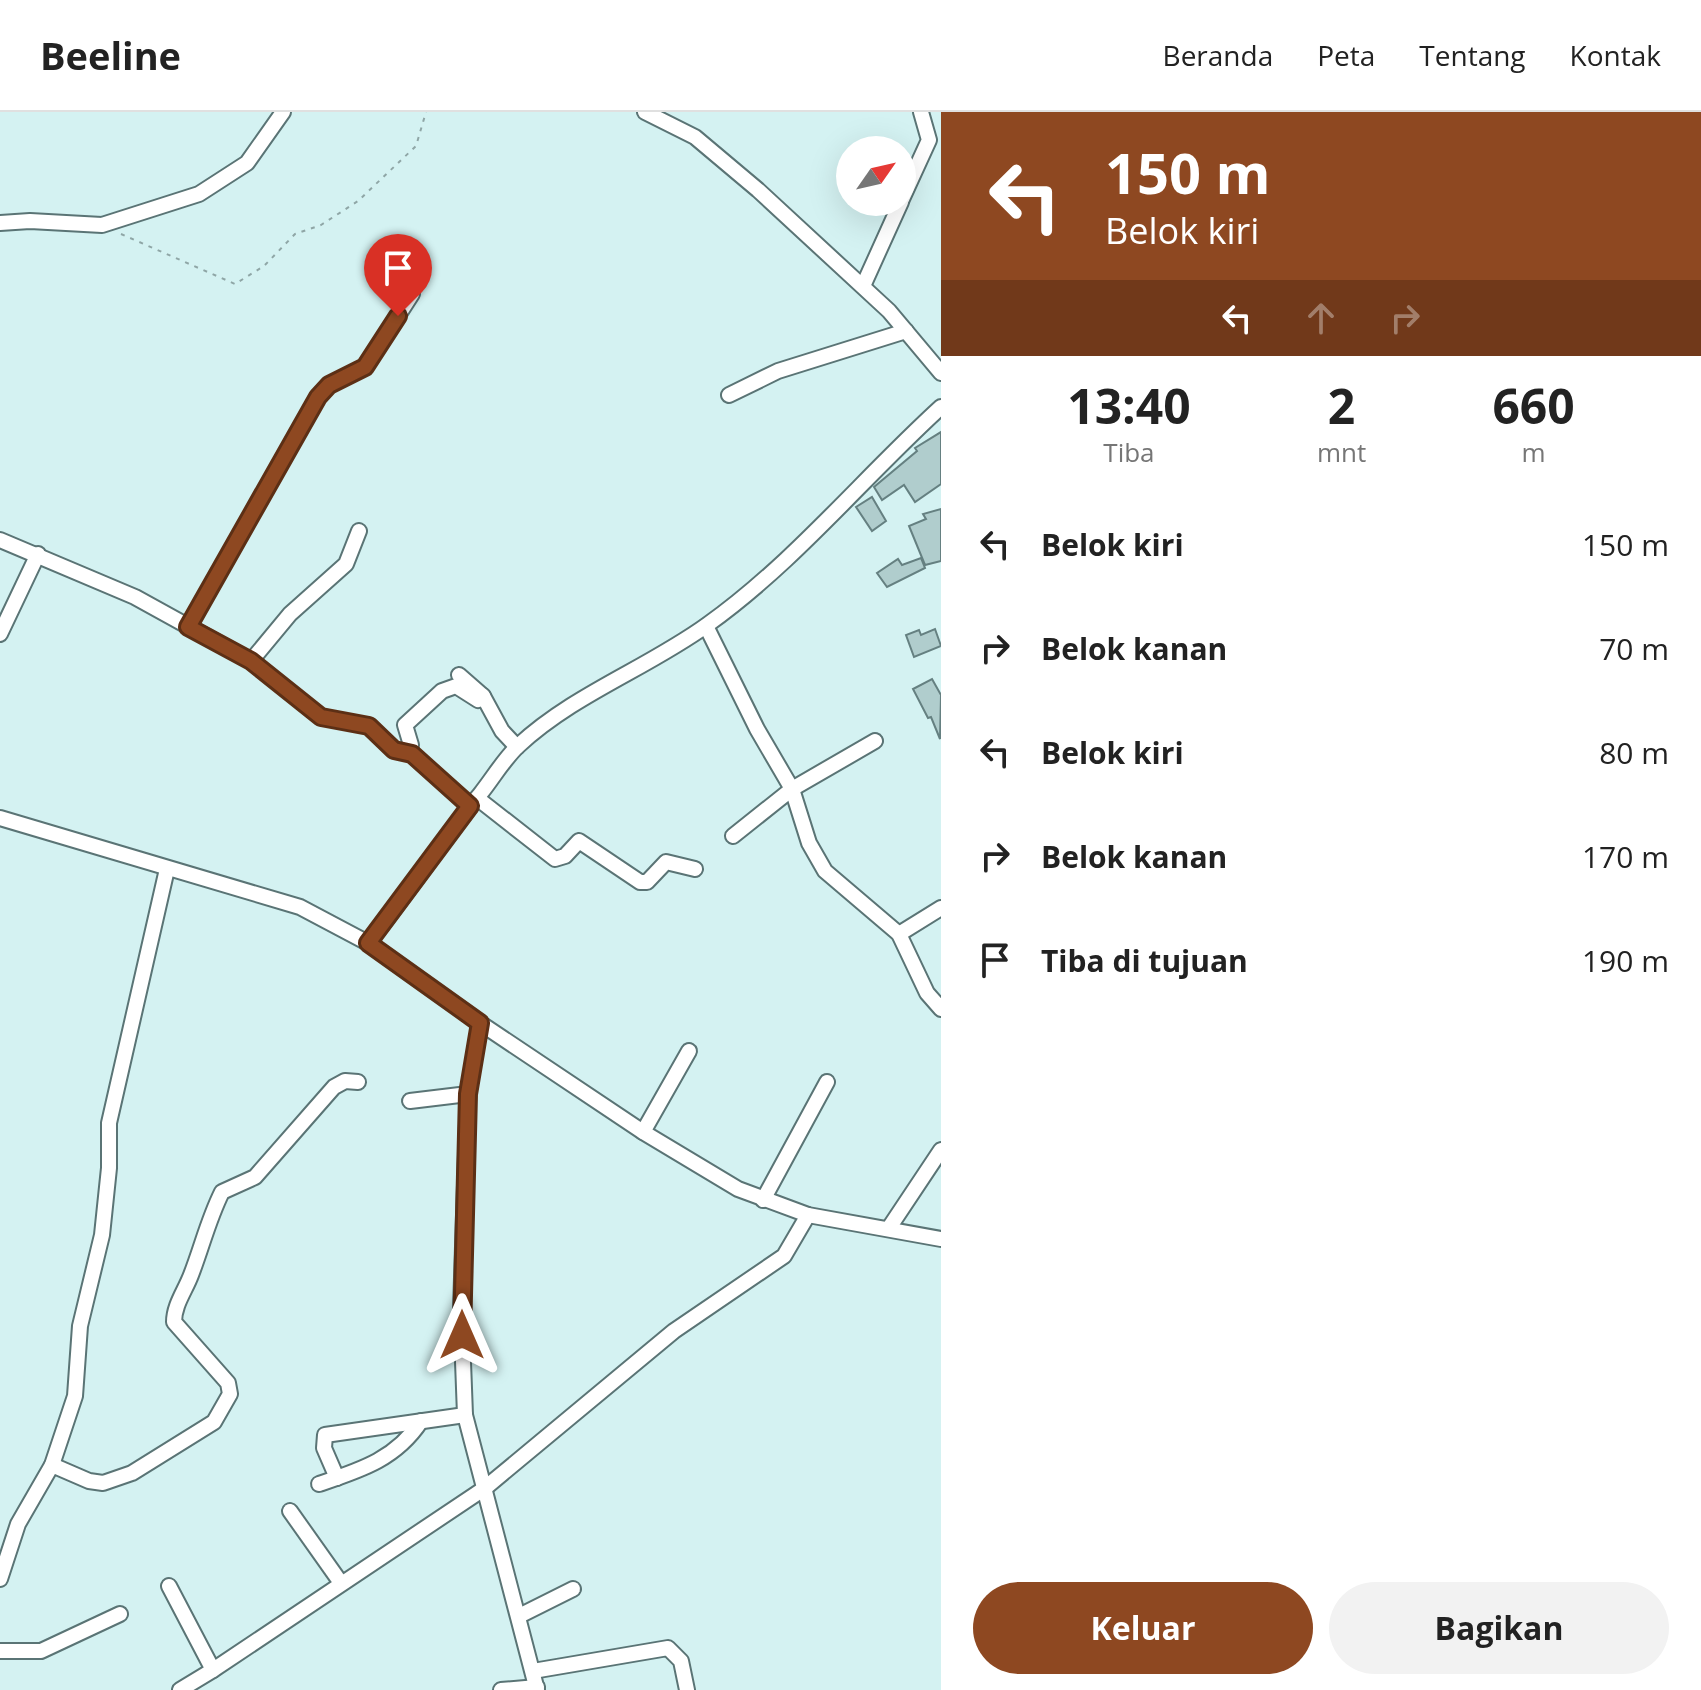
<!DOCTYPE html>
<html lang="id">
<head>
<meta charset="utf-8">
<style>
  :root { --surface:#fff; --page:#f2f2f2; --text:#222; --muted:#767676; --line:#e0e0e0; --accent:#8e4821 }
  body { margin:0; font-family:"Open Sans",sans-serif; background:var(--page); color:var(--text); height:100vh; display:flex; flex-direction:column; font-size:30px; white-space:nowrap }
  * { box-sizing:border-box; margin:0 }
  p { font-size:26px; color:var(--muted) }
  .icon { flex:none; width:44px; height:44px; fill:none; stroke:currentColor; stroke-width:2; stroke-linecap:round; stroke-linejoin:round }
  .map { position:relative; flex:1; overflow:hidden }
  .details { display:flex; flex-direction:column; background:var(--surface); width:760px }
  .details>* { flex:none }
  .guide { background:#8e4821; color:#fff; overflow:hidden }
  .needle { width:52px; rotate:56deg }
  .fabs { position:absolute; left:836px; top:24px; display:grid; gap:16px }
  .fabs a { display:grid; place-items:center; width:80px; height:80px; border-radius:50%; background:var(--surface); box-shadow:0 8px 32px #0002; font-size:40px }
  .pin { position:absolute; display:grid; place-items:center; width:68px; height:68px; color:#fff; margin:-82px -34px; border-radius:50% 50% 50% 0; rotate:-45deg; box-shadow:0 0 8px #0007 }
  .pin .icon { rotate:45deg }
  .me { position:absolute; width:88px; margin:-44px; rotate:0deg; stroke-linejoin:round; filter:drop-shadow(0 0 6px #0008) }
  .turn { display:flex; align-items:center; gap:28px; height:168px; padding:0 32px; font-size:36px }
  .turn .icon { width:104px; height:104px; stroke-width:2.5 }
  .turn b { display:block; font-size:56px; line-height:68px }
  .lanes { display:flex; align-items:center; height:76px; padding:0 32px; background:#0003; justify-content:center; gap:40px; direction:ltr }
  .lanes .off { opacity:.35 }
  .eta { display:flex; justify-content:space-evenly; align-items:center; height:136px; text-align:center }
  .eta b { font-size:48px; font-weight:700; line-height:56px }
  .primary-button { display:flex; gap:16px; margin-top:auto; padding:16px 32px }
  .primary-button a { flex:1; height:92px; border-radius:48px; background:var(--accent); color:#fff; font-size:32px; font-weight:700; line-height:92px; text-align:center }
  .primary-button a+a { background:var(--page); color:var(--text) }
  ul { padding:0; list-style:none }
  li { display:flex; align-items:center; gap:24px; height:104px; padding:0 32px }
  li div { flex:1 }
  li b { display:block; font-size:30px }
  li em { font-style:normal }
  header { display:flex; align-items:center; gap:48px; box-sizing:border-box; height:112px; padding:0 40px; background:var(--surface); border-bottom:2px solid var(--line) }
  header strong { font-size:38px }
  nav { display:flex; gap:44px; margin-inline-start:auto; font-size:28px }
  main { display:flex; flex:1; min-height:0 }
  .map>svg:first-child { display:block }
</style>
</head>
<body>
<header>
<strong>Beeline</strong>
<nav><a>Beranda</a><a>Peta</a><a>Tentang</a><a>Kontak</a></nav>
</header>
<main>
<div class="map">
<svg width="941" height="1578" viewBox="0 0 941 1578">
  <rect width="100%" height="100%" fill="#d4f2f2"/>
  <g fill="#b0cdcd" stroke="#658081" stroke-width="2">
    <polygon points="941,320 941,372 915,390 904,373 882,388 874,375 917,339 915,336"/>
    <polygon points="872,385 886,409 872,419 856,395"/>
    <polygon points="941,397 941,449 925,453 909,414 926,407 923,402"/>
    <polygon points="921,446 925,456 887,475 877,461 898,447 902,453"/>
    <polygon points="935,517 941,534 914,545 906,523 919,518 921,523"/>
    <polygon points="932,567 941,583 940,627 931,605 928,606 913,577"/>
  </g>
  <g fill="none" stroke-linecap="round" stroke-linejoin="round">
    <g stroke="#5a7475" stroke-width="18">
      <g id="minor">
        <polyline points="645,0 695,25 758,78 889,199 941,261"/>
        <polyline points="902,87 929,28 921,0"/>
        <polyline points="0,111 30,109 102,113 199,82 247,51 283,0"/>
        <polyline points="863,174 901,90"/>
        <polyline points="729,283 778,259 906,219"/>
        <polyline points="359,419 346,452 290,502 251,549 321,605 369,614 394,638 412,642 470,694"/>
        <polyline points="0,428 135,485 251,549"/>
        <polyline points="706,514 757,617 792,677 809,731 825,759 899,822 927,881 941,897"/>
        <polyline points="188,515 318,285 329,273 365,255 412,182"/>
        <polyline points="0,522 38,442"/>
        <polyline points="459,563 483,584 502,619 517,635"/>
        <polyline points="409,640 411,633 405,613 442,579 456,574 478,588 483,584"/>
        <polyline points="477,686 555,747 565,744 579,729 640,770 647,770 666,750 695,757"/>
        <polyline points="0,706 300,795 368,831 480,911 643,1020 738,1077 808,1103 941,1127"/>
        <polyline points="733,724 792,677 875,629"/>
        <polyline points="899,822 941,796"/>
        <path d="M368 831C407 782 442 730 481 681 493 666 504 647 518 634 574 582 646 557 707 513 794 451 862 367 941 295"/>
        <polyline points="480,911 468,982 461,1196 465,1303 537,1578"/>
        <polyline points="410,989 468,982"/>
        <polyline points="643,1020 689,939"/>
        <polyline points="763,1088 827,970"/>
        <polyline points="889,1116 941,1038"/>
        <path d="M52 1353 89 1369 103 1371 132 1361 214 1310 230 1282 228 1271 174 1210C174 1193 185 1179 191 1163 202 1135 208 1108 222 1080L255 1065 334 975 345 969 358 970"/>
        <polyline points="337,1366 324,1336 325,1323 465,1303"/>
        <path d="M319 1372C361 1358 396 1347 421 1309"/>
        <polyline points="290,1399 341,1471"/>
        <polyline points="0,1467 18,1412 52,1353 75,1284 80,1214 102,1123 109,1056 109,1011 167,757"/>
        <polyline points="169,1474 213,1558 485,1376 674,1219 784,1144 808,1103"/>
        <polyline points="519,1504 573,1477"/>
        <polyline points="0,1539 41,1539 120,1502"/>
        <polyline points="533,1559 668,1536 681,1549 687,1578"/>
        <polyline points="180,1578 213,1558"/>
        <polyline points="501,1578 537,1575"/>
      </g>
    </g>
    <polyline stroke="#8fa6a6" stroke-width="2" stroke-dasharray="4 6" stroke-linecap="butt" points="121,122 235,172 264,154 295,122 321,113 358,89 416,34 426,0"/>
    <use href="#minor" stroke="#fff" stroke-width="14"/>
  </g>
  <g fill="none" stroke-linecap="round" stroke-linejoin="round">
    <g stroke="#5c2f15" stroke-width="20">
      <polyline id="route" points="398,204 365,255 329,273 318,285 188,515 251,549 321,605 369,614 394,638 412,642 470,694 368,831 480,911 468,982 462,1223"/>
    </g>
    <use href="#route" stroke="#8e4821" stroke-width="14"/>
  </g>
</svg>
<div class="fabs">
<a><svg class="needle" viewBox="-14 -14 28 28"><path d="M0-13l5 13h-10z" fill="#e53935"/><path d="M0 13l5-13h-10z" fill="#767676"/></svg></a>
</div>
<div class="pin" style="left:398px;top:204px;background:#d93025"><svg class="icon" aria-label="arrive" viewBox="0 0 24 24"><path d="M6 21V4h12l-3 4 3 4H6"/></svg></div>
<svg class="me" style="left:462px;top:1223px" viewBox="-20 -20 40 40"><path d="M0-17L14 15 0 8-14 15z" fill="#8e4821" stroke="#fff" stroke-width="4"/></svg>
</div>
<section class="details">
<div class="guide">
<div class="turn"><svg class="icon" aria-label="left" viewBox="0 0 24 24"><path d="M17 20v-9H6M10 6l-5 5 5 5"/></svg><div><b>150 m</b>Belok kiri</div></div>
<div class="lanes"><svg class="icon" aria-label="left" viewBox="0 0 24 24"><path d="M17 20v-9H6M10 6l-5 5 5 5"/></svg><svg class="icon off" aria-label="ahead" viewBox="0 0 24 24"><path d="M12 20V5M6 11l6-6 6 6"/></svg><svg class="icon off" aria-label="right" viewBox="0 0 24 24"><path d="M7 20v-9h11M14 6l5 5-5 5"/></svg></div>
</div>
<div class="eta">
<div><b>13:40</b><p>Tiba</p></div>
<div><b>2</b><p>mnt</p></div>
<div><b>660</b><p>m</p></div>
</div>
<ul>
<li><svg class="icon" aria-label="left" viewBox="0 0 24 24"><path d="M17 20v-9H6M10 6l-5 5 5 5"/></svg><div><b>Belok kiri</b></div><em>150 m</em></li>
<li><svg class="icon" aria-label="right" viewBox="0 0 24 24"><path d="M7 20v-9h11M14 6l5 5-5 5"/></svg><div><b>Belok kanan</b></div><em>70 m</em></li>
<li><svg class="icon" aria-label="left" viewBox="0 0 24 24"><path d="M17 20v-9H6M10 6l-5 5 5 5"/></svg><div><b>Belok kiri</b></div><em>80 m</em></li>
<li><svg class="icon" aria-label="right" viewBox="0 0 24 24"><path d="M7 20v-9h11M14 6l5 5-5 5"/></svg><div><b>Belok kanan</b></div><em>170 m</em></li>
<li><svg class="icon" aria-label="arrive" viewBox="0 0 24 24"><path d="M6 21V4h12l-3 4 3 4H6"/></svg><div><b>Tiba di tujuan</b></div><em>190 m</em></li>
</ul>
<div class="primary-button"><a>Keluar</a><a>Bagikan</a></div>
</section>
</main>
</body>
</html>
